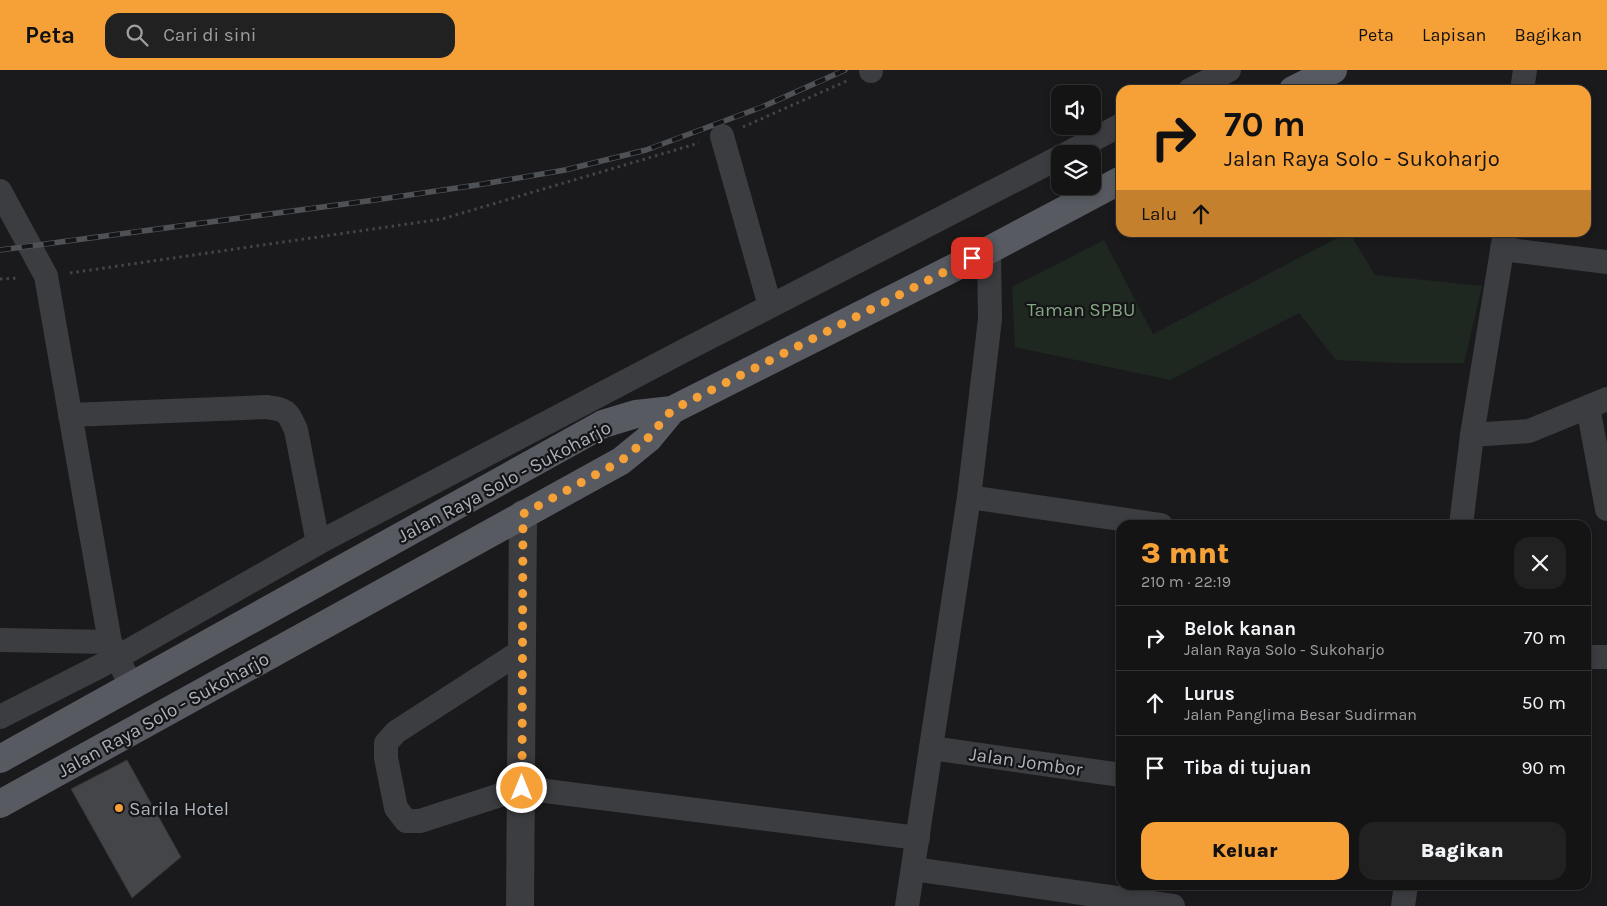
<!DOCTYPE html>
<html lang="id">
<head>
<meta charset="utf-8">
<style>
  :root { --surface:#141415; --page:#212122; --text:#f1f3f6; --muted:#9d9ea0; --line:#333334; --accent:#f6a038 }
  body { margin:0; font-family:Karla,sans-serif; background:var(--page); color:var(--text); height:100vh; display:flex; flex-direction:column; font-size:19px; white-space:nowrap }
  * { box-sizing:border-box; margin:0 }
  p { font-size:16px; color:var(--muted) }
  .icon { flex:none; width:28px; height:28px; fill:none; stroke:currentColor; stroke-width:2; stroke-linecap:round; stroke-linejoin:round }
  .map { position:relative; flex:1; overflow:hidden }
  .panel { position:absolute; left:1116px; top:450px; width:475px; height:370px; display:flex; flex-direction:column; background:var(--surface); border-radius:15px; box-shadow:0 2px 8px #0003,0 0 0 1px var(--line) }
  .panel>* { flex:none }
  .top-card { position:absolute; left:1116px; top:15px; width:475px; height:152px; border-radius:15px; box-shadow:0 2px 8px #0003,0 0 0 1px var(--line); background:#f6a038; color:#111; overflow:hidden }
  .fabs { position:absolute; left:1051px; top:15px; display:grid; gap:10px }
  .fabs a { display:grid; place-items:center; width:50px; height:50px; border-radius:10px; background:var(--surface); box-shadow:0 2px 8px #0003,0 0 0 1px var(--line); font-size:25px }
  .pin { position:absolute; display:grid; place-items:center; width:42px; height:42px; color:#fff; margin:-21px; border-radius:10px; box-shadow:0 2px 8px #0006 }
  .me { position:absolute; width:55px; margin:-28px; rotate:0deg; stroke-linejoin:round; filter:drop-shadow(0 0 4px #0008) }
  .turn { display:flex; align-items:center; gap:18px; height:105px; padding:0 25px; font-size:22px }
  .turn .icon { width:65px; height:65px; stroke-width:2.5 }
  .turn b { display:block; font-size:35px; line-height:42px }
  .then { display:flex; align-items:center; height:48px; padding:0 25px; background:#0003; gap:10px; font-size:19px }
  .round { display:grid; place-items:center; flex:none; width:52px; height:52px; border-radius:15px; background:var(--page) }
  .head { display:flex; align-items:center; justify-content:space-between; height:85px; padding:0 25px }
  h1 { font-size:30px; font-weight:800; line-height:38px; color:var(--accent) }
  .action { display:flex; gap:10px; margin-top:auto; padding:10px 25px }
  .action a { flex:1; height:58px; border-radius:15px; background:var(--accent); color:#111; font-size:20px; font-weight:800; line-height:58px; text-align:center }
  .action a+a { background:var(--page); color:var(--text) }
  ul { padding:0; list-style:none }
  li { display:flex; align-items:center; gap:15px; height:65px; padding:0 25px; border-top:1px solid var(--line) }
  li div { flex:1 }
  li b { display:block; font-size:19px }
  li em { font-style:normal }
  header { display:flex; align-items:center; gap:30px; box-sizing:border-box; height:70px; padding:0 25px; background:var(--accent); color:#111 }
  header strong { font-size:24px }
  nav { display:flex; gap:28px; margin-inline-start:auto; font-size:18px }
  .search { width:350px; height:45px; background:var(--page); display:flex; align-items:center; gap:12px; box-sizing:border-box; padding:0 18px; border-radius:15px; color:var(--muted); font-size:19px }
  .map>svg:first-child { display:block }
</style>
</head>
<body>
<header>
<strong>Peta</strong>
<div class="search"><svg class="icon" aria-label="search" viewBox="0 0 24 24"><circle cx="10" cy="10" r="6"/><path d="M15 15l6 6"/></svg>Cari di sini</div>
<nav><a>Peta</a><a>Lapisan</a><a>Bagikan</a></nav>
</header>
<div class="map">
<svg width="1607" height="836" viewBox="0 0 1607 836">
  <rect width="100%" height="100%" fill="#1a1a1c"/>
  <polygon fill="#1f2820" points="1349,162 1375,205 1482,216 1464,293 1398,293 1336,290 1299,243 1170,310 1015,277 1012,217 1104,170 1153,264"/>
  <polygon fill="#444549" stroke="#343438" points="127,690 181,787 132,828 71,719"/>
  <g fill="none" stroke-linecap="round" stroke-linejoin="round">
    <g stroke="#414448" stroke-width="3" stroke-dasharray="2.5 4" stroke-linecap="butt">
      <polyline points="743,57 849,10"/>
      <polyline points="70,203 442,149 699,73"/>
      <polyline points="0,209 19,208"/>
    </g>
    <g stroke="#3b3d41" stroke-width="24">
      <polyline points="871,1 871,0"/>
      <polyline points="1190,20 1229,0"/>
      <polyline points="1522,20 1525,0"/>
      <polyline points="722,66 770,236"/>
      <polyline points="1066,84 1121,55"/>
      <polyline points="0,121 46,206 110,572 131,616"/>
      <polyline points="1502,179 1607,192"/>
      <polyline points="1588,337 1607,439"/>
      <path d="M70 345 266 337C287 340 287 340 296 360L318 473"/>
      <polyline points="1472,365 1529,361 1607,329"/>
      <polyline points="969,427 1161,455"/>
      <polyline points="1461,455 1472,365 1505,162"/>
      <polyline points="0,570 110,572"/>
      <polyline points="523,580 396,662 386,673 386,688 396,738 406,751 420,751 522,718 918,768"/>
      <polyline points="1586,587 1607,587"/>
      <polyline points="0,647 116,588 318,473 689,278 1060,87"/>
      <polyline points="931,678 1121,705"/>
      <polyline points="913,799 1173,836"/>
      <polyline points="907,836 969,427 990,249 989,180"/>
      <polyline points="1403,836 1406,815"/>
    </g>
    <polyline stroke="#3b3d41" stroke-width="28" points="520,836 523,444"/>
    <g stroke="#575a60" stroke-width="28">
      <polyline points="1293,20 1333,0"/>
      <polyline points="0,689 603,354 636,344 672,340 989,180 1121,110"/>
      <polyline points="0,734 621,391 648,369 672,340"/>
    </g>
    <g stroke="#4e5156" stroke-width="5.5">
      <polyline id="rail" points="0,180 375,130 477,115 565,100 646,80 762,37 845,0"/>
    </g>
    <use href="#rail" stroke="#151517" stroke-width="4" stroke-dasharray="11" stroke-linecap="butt"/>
  </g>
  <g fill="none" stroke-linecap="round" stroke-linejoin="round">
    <polyline stroke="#f6a038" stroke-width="9" stroke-dasharray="0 16.2" points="522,718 523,444 621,391 648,368 672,340 972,188"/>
  </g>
  <circle fill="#f6a038" stroke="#151517" stroke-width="2" cx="119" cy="738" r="5"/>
  <g text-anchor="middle" stroke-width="4.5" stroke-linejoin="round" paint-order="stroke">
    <g font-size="19" fill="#85a783" stroke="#151517">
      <text x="1081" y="246">Taman SPBU</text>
    </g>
    <g font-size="19" fill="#acb3bc" stroke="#151517">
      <text transform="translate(504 411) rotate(-28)" y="7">Jalan Raya Solo - Sukoharjo</text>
      <text transform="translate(163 644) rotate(-29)" y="7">Jalan Raya Solo - Sukoharjo</text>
      <text transform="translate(1026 691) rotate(8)" y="7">Jalan Jombor</text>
    </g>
    <g font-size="19" fill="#acb3bc" stroke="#151517" text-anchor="start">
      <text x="129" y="745">Sarila Hotel</text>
    </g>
  </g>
</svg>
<div class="fabs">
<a><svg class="icon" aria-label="sound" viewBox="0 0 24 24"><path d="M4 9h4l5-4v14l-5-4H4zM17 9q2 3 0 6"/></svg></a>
<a><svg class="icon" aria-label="layers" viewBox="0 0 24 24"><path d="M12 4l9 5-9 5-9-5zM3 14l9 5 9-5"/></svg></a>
</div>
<div class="pin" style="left:972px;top:188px;background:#d93025"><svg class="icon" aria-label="arrive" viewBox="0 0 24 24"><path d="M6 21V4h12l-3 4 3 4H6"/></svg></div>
<svg class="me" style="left:522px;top:718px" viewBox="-20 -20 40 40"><circle r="17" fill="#f6a038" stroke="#fff" stroke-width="3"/><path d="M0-11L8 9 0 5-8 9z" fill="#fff"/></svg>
<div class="top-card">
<div class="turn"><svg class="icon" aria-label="right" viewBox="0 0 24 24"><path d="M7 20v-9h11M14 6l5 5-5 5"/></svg><div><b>70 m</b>Jalan Raya Solo - Sukoharjo</div></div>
<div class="then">Lalu<svg class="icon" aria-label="ahead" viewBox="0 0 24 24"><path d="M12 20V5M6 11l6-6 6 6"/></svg></div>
</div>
<section class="panel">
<div class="head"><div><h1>3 mnt</h1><p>210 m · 22:19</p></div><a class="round"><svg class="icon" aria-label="close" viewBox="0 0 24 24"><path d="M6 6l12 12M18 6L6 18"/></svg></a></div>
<ul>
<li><svg class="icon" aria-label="right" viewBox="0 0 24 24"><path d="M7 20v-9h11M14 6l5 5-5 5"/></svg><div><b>Belok kanan</b><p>Jalan Raya Solo - Sukoharjo</p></div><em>70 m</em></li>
<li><svg class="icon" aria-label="ahead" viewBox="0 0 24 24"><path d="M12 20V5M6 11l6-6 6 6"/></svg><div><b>Lurus</b><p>Jalan Panglima Besar Sudirman</p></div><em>50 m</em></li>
<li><svg class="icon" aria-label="arrive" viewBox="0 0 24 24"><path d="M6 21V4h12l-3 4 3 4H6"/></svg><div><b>Tiba di tujuan</b></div><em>90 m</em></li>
</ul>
<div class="action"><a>Keluar</a><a>Bagikan</a></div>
</section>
</div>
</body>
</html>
